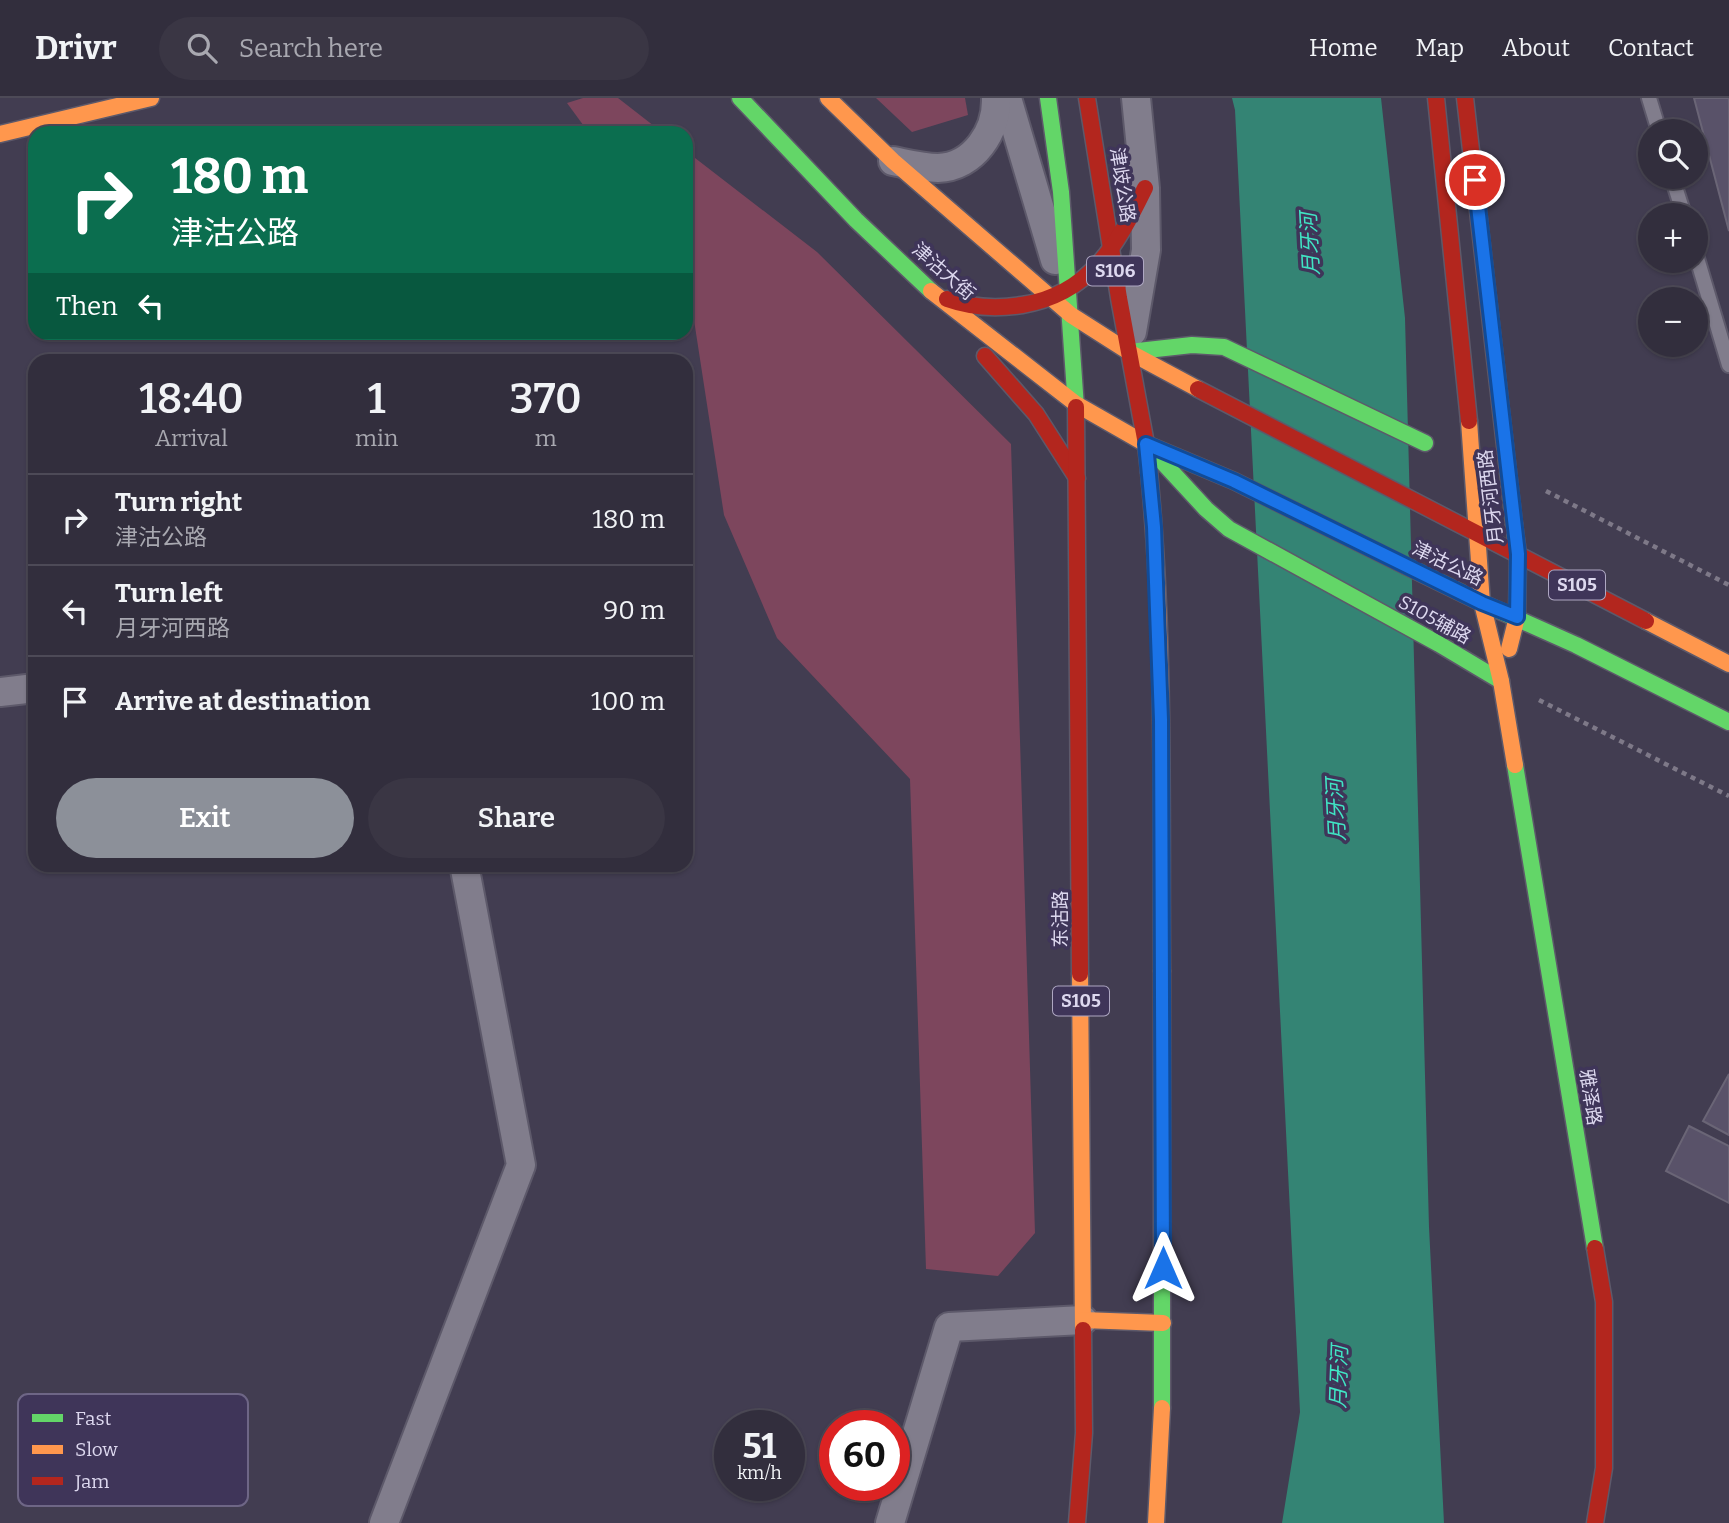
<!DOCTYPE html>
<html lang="en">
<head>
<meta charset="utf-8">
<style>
  :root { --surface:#322e3d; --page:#3a3644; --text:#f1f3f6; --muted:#a8a8b0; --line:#4d4a57; --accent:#8c9099 }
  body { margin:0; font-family:Bitter,"Noto Sans SC",serif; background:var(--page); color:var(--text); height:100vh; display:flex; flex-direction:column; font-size:26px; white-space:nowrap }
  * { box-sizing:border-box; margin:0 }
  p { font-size:23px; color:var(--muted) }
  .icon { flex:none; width:38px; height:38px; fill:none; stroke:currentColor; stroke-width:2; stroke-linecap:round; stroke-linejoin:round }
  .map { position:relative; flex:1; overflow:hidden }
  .sheet { position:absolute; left:28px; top:256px; width:665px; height:518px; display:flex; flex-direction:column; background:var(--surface); border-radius:21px; box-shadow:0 2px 5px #0004,0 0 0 2px var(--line) }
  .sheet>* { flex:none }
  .hud { position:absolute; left:28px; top:28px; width:665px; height:214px; border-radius:21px; box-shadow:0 2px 5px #0004,0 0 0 2px var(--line); background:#0b6e4f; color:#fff; overflow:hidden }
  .fabs { position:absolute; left:1638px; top:21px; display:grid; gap:14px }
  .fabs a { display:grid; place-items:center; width:70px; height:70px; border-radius:50%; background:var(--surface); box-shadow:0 2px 5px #0004,0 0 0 2px var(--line); font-size:35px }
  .speed { position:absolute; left:714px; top:1312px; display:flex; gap:14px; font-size:35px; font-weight:700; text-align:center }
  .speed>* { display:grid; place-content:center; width:91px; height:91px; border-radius:50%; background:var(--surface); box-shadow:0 2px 5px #0004,0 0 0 2px var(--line); line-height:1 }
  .speed small { font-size:18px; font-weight:400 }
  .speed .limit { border:10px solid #d22; background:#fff; color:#111 }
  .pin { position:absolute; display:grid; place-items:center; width:60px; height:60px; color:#fff; margin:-30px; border:4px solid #fff; border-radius:50%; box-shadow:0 2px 7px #0007 }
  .me { position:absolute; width:77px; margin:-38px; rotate:0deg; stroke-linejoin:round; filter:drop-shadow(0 0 5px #0008) }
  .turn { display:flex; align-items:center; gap:24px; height:147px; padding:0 28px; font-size:32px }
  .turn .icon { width:91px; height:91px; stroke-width:2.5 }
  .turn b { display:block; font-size:49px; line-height:60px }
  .then { display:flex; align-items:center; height:66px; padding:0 28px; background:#0003; gap:14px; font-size:26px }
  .eta { display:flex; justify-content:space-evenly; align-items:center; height:119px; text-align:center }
  .eta b { font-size:42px; font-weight:600; line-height:49px }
  .cta { display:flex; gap:14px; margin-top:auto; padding:14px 28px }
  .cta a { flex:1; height:80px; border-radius:42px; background:var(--accent); color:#fff; font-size:28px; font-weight:600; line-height:80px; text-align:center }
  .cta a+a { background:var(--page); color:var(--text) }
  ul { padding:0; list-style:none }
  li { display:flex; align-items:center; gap:21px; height:91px; padding:0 28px; border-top:2px solid var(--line) }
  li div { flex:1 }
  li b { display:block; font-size:26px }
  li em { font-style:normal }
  header { display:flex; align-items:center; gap:42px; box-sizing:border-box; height:98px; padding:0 35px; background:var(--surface); border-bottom:2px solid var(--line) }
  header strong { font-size:33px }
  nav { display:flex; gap:38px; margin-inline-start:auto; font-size:24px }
  .search { width:490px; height:63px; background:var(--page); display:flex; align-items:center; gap:18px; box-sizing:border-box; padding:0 24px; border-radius:38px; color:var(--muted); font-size:26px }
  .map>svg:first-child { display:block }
</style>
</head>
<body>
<header>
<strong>Drivr</strong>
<div class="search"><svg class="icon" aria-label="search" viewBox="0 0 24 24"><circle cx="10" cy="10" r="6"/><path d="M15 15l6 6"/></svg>Search here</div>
<nav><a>Home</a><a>Map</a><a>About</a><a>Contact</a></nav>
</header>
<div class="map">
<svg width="1729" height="1425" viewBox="0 0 1729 1425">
  <rect width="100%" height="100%" fill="#423d51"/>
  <g fill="#7d465d">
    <polygon points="583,0 618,0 663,35 589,35 567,5"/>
    <polygon points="876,0 965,0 968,17 912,34"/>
    <polygon points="686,53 817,154 1011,346 1035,1135 998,1178 926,1171 910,681 777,540 724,417 686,170"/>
  </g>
  <polygon fill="#348474" points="1232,0 1381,0 1405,220 1429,1129 1444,1425 1282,1425 1300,1314 1235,12"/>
  <g fill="#595269" stroke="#6a6576" stroke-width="2">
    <polygon points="1694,0 1729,0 1729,133"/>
    <polygon points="1729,976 1729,1037 1703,1023"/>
    <polygon points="1689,1028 1729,1048 1729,1105 1666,1073"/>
  </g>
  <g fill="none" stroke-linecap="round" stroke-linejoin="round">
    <g stroke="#5d596a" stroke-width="18">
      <g id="lane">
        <polyline points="1649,0 1659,33"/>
        <polyline points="1672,79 1684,117"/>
        <polyline points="1696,157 1729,267"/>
      </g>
    </g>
    <g stroke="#5d596a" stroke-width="32">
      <g id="street">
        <polyline points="1007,0 1055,162"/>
        <path d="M893 63C908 66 923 70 938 70 974 69 997 33 996 0"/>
        <polyline points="1132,234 1146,152 1145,90 1136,0"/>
        <polyline points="0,594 35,590"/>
        <polyline points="384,1425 521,1067 464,766"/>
        <polyline points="890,1425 949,1229 1083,1222"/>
      </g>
    </g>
    <g stroke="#5d596a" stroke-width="19">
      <g id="fast">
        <polyline points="740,0 856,122 931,193"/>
        <polyline points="1048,0 1061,94 1076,309"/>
        <polyline points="1129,254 1192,247 1224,249 1425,345"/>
        <polyline points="1146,346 1206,411 1229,431 1439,546 1501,583"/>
        <polyline points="1406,468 1482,505 1576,547 1729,624"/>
        <polyline points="1515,667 1595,1150"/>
        <polyline points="1162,873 1162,1310"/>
      </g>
    </g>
    <g stroke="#5d596a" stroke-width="19">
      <g id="slow">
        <polyline points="828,0 893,63 1071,217 1129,254 1198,291"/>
        <polyline points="0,36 151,0"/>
        <polyline points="931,193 1076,306 1146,346 1234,383 1406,468"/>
        <polyline points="1469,323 1482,505 1501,583 1515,667"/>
        <path d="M1149 374C1165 539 1161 707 1162 873"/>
        <polyline points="1646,523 1729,566"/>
        <polyline points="1509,551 1517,519 1518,456 1514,426"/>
        <polyline points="1080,876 1083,1232"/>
        <polyline points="1083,1222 1163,1225"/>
        <polyline points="1156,1425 1162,1310"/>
      </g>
    </g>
    <g stroke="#5d596a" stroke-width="19">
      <g id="jam">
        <polyline points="1087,0 1119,200 1146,346 1149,374"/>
        <polyline points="1436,0 1469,323"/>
        <polyline points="1465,0 1514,426"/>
        <path d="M947 201C972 210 996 211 1022 207 1090 196 1117 147 1145 90"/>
        <polyline points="985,258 1036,316 1077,380"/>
        <polyline points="1198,291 1646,523"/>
        <polyline points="1076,309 1080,876"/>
        <polyline points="1077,1425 1084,1335 1083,1232"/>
        <polyline points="1595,1425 1604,1370 1604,1204 1595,1150"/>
      </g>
    </g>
    <g stroke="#7e7988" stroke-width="4.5" stroke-dasharray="5 5" stroke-linecap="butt">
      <polyline points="1546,393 1729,487"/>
      <polyline points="1539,602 1729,698"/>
    </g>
    <use href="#lane" stroke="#817d8c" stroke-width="14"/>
    <use href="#street" stroke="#817d8c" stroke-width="28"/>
    <use href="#fast" stroke="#63d668" stroke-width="16"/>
    <use href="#slow" stroke="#ff974d" stroke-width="16"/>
    <use href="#jam" stroke="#b3261e" stroke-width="16"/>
  </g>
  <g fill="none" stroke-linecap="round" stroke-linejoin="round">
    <g stroke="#114b97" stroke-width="18">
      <polyline id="route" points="1163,1170 1161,622 1154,429 1146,346 1234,383 1482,505 1517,519 1518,456 1475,82"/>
    </g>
    <use href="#route" stroke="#1a73e8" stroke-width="12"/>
  </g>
  <g text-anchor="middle" stroke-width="7" stroke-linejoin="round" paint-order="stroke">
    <g fill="#3f3559" stroke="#aea7c2" stroke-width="2">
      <rect x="1087" y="158.5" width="56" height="29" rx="5"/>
      <rect x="1549" y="472.5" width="56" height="29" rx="5"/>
      <rect x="1053" y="888.5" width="56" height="29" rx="5"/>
    </g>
    <g font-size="18" font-weight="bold" fill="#ddd8ef">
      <text x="1115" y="179">S106</text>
      <text x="1577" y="493">S105</text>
      <text x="1081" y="909">S105</text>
    </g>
    <g font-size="19" fill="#ddd8ef" stroke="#3f3559">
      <text transform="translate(1123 87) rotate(81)" y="7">津歧公路</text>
      <text transform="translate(944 173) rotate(41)" y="7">津沽大街</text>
      <text transform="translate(1490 399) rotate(-97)" y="7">月牙河西路</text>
      <text transform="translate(1448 465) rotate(26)" y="7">津沽公路</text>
      <text transform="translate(1435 521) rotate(29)" y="7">S105辅路</text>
      <text transform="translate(1060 821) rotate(-90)" y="7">东沽路</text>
      <text transform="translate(1591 999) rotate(81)" y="7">雅泽路</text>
    </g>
    <g font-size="21" font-style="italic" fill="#40e5c4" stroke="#3f3559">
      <text transform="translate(1310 146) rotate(-93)" y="7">月牙河</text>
      <text transform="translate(1336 712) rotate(-93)" y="7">月牙河</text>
      <text transform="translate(1339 1279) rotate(-88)" y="7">月牙河</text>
    </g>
  </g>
  <rect x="18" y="1296" width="230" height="112" rx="10" fill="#3f3559" stroke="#6e6686" stroke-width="2"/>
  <rect x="32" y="1316" width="31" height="8" fill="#63d668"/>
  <rect x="32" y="1347" width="31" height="9" fill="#ff974d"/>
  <rect x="32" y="1379" width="31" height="8" fill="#b3261e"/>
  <g font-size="19" fill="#ddd8ef">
    <text x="75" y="1327">Fast</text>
    <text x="75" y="1358">Slow</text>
    <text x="75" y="1390">Jam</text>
  </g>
</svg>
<div class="fabs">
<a><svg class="icon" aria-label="search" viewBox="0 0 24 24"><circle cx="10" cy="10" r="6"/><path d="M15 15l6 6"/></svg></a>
<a>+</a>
<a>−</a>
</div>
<div class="speed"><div>51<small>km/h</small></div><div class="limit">60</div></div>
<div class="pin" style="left:1475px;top:82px;background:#d93025"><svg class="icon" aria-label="arrive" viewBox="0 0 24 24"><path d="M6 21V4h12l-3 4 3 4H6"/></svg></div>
<svg class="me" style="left:1163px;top:1170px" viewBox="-20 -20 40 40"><path d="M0-17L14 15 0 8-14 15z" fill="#1a73e8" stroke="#fff" stroke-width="4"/></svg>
<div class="hud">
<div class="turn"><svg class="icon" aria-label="right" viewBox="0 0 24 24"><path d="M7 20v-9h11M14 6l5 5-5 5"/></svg><div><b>180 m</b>津沽公路</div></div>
<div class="then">Then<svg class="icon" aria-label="left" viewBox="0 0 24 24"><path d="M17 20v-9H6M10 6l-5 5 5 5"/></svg></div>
</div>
<section class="sheet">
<div class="eta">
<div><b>18:40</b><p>Arrival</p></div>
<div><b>1</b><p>min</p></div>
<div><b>370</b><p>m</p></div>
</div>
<ul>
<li><svg class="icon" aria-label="right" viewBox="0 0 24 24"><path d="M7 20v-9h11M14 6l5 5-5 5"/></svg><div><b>Turn right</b><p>津沽公路</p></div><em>180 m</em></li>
<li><svg class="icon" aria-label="left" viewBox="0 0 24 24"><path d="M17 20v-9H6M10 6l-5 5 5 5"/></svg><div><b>Turn left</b><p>月牙河西路</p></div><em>90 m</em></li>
<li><svg class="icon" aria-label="arrive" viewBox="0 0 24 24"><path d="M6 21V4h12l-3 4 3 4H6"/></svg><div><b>Arrive at destination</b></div><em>100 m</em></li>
</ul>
<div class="cta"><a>Exit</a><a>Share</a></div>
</section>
</div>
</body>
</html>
